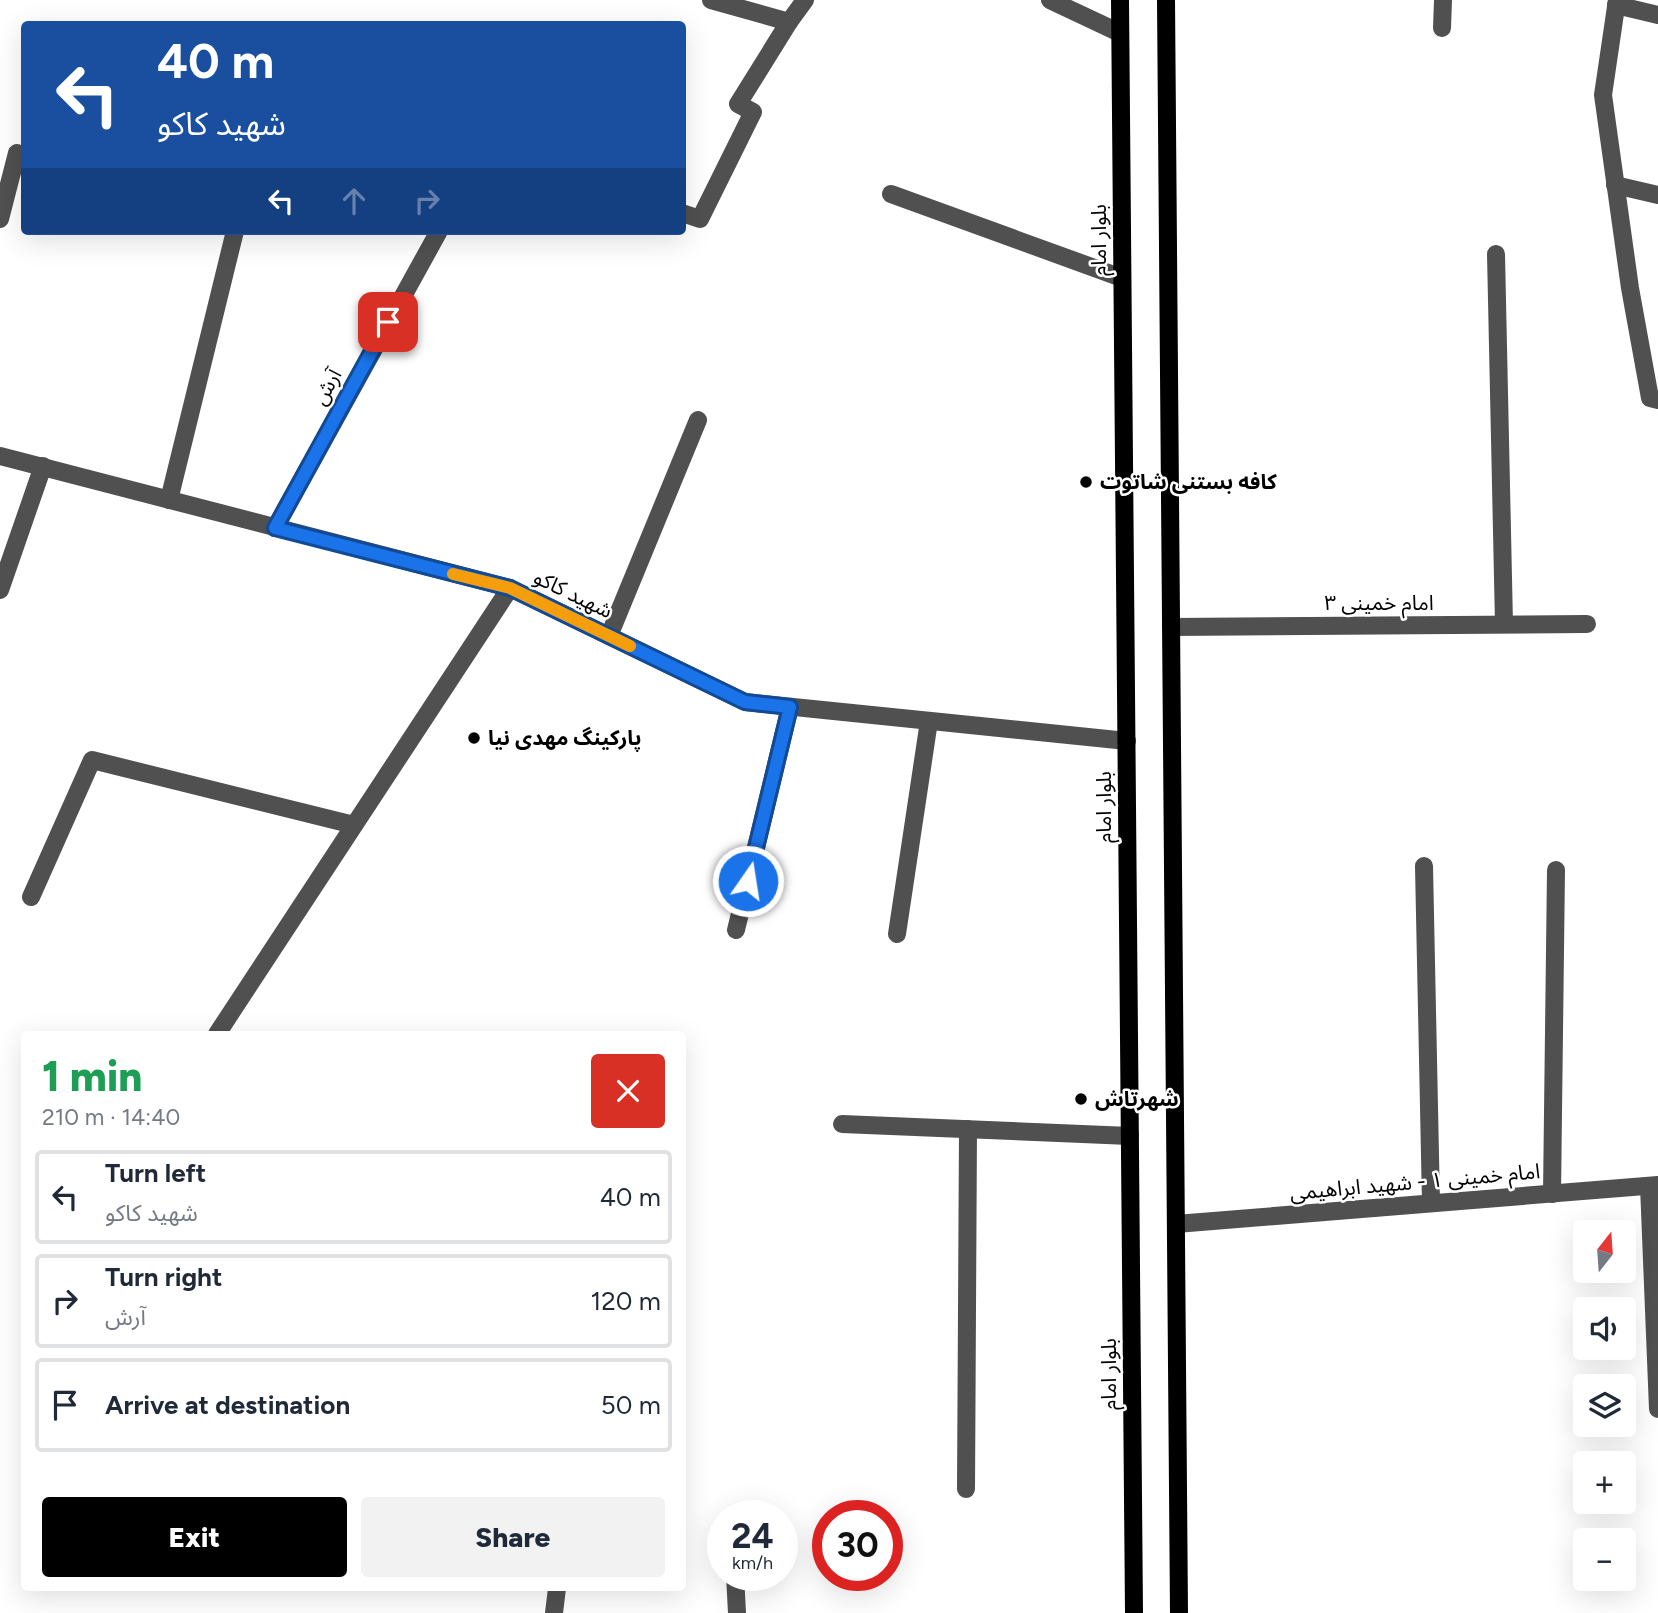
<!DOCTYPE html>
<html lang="en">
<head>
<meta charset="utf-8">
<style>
  :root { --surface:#fff; --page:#f2f2f3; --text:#1f2937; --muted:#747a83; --line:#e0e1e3; --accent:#000 }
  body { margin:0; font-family:Figtree,"Noto Sans Arabic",sans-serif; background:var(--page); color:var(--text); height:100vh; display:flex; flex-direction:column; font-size:26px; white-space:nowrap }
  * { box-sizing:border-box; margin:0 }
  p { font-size:23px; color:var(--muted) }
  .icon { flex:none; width:38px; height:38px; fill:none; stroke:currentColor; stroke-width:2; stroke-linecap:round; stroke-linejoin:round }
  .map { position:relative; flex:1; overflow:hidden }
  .side { position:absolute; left:21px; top:1031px; width:665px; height:560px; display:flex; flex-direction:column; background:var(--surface); border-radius:7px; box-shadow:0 7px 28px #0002 }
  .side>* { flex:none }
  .banner { position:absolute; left:21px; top:21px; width:665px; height:214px; border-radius:7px; box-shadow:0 7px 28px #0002; background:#1a4fa0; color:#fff; overflow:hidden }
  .needle { width:46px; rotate:17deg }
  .controls { position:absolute; left:1573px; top:1220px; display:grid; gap:14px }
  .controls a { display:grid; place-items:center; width:63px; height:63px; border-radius:7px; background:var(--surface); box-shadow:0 7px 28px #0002; font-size:35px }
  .speed { position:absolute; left:707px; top:1500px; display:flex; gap:14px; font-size:35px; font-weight:700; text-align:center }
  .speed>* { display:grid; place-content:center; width:91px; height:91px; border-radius:50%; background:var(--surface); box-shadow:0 7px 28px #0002; line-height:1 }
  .speed small { font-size:18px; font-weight:400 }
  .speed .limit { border:10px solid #d22; background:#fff; color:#111 }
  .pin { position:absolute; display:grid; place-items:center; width:60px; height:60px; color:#fff; margin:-30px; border-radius:14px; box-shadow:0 4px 10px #0006 }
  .me { position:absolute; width:77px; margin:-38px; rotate:13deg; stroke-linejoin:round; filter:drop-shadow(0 0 5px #0008) }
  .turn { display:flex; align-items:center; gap:24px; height:147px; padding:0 21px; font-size:32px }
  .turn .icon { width:91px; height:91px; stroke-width:2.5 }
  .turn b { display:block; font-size:49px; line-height:60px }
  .lanes { display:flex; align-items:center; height:66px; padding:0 21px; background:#0003; justify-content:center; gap:35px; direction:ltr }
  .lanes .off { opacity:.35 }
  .round { display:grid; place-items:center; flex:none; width:74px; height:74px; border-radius:7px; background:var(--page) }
  .overview { display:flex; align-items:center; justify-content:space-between; height:119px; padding:0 21px }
  h1 { font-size:42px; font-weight:800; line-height:52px; color:#1e9e55 }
  .primary-button { display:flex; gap:14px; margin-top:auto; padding:14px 21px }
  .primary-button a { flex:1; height:80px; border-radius:7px; background:var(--accent); color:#fff; font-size:28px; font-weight:800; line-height:80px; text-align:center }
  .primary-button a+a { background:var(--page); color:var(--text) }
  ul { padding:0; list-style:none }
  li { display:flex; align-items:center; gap:21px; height:94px; margin:0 14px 10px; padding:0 7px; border:4px solid var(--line); border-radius:7px }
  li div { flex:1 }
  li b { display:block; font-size:26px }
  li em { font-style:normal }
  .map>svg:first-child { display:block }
</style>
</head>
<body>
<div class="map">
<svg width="1658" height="1613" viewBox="0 0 1658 1613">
  <rect width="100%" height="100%" fill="#fff"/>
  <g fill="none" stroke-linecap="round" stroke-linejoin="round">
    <g stroke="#505050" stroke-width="18">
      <polyline points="1050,0 1120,33"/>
      <polyline points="1617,0 1603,95 1630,288 1650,398 1658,400"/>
      <polyline points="1616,5 1658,15"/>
      <polyline points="789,22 805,0"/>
      <polyline points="1442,28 1443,0"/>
      <polyline points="1615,185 1658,195"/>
      <polyline points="891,194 1122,278"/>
      <polyline points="682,213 700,219 753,112 738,104 789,22 711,0"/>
      <polyline points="0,219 17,153"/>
      <polyline points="1496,254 1504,624"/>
      <polyline points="0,456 510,588 745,702 1127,741"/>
      <polyline points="169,500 235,231"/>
      <polyline points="275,528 439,231"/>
      <polyline points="0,590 43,466"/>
      <polyline points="1171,627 1587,624"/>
      <polyline points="609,636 698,420"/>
      <polyline points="1424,866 1431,1203"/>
      <polyline points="31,897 92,760 354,825"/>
      <polyline points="736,930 790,707"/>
      <polyline points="897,934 929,721"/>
      <polyline points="217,1034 510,588"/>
      <polyline points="842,1124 1130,1136"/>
      <polyline points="1649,1186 1658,1409"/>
      <polyline points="1552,1194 1556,870"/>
      <polyline points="1176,1224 1658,1185"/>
      <polyline points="966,1489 968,1129"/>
      <polyline points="735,1575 737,1613"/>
      <polyline points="554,1613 557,1588"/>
    </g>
    <g stroke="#000" stroke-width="18">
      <polyline points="1120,0 1134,1613"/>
      <polyline points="1166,0 1179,1613"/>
    </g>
  </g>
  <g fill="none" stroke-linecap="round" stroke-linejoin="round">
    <g stroke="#114b97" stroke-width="18">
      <polyline id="route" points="388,322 275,528 510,588 745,702 790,707 748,881"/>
    </g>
    <use href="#route" stroke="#1a73e8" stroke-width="12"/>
    <polyline stroke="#f59e0b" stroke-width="12" points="453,574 510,588 630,646"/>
  </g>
  <g fill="#000" stroke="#fff" stroke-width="2.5">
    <circle cx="1086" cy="482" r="7"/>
    <circle cx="474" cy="738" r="7"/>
    <circle cx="1081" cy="1099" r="7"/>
  </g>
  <g text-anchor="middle" stroke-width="5" stroke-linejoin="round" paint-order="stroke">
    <g font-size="21" fill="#000" stroke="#fff">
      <text transform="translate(1099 240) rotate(-90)" y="7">بلوار امام</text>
      <text transform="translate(327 387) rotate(-61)" y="7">آرش</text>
      <text transform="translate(573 594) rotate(26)" y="7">شهید کاکو</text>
      <text x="1379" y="610">امام خمینی ۳</text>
      <text transform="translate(1104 807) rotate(-90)" y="7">بلوار امام</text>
      <text transform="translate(1415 1182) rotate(-5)" y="7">امام خمینی ۱ - شهید ابراهیمی</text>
      <text transform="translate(1109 1374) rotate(-90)" y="7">بلوار امام</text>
    </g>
    <g font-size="21" font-weight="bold" fill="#000" stroke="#fff" text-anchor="start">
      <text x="1100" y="489">کافه بستنی شاتوت</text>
      <text x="488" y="745">پارکینگ مهدی نیا</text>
      <text x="1095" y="1106">شهرتاش</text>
    </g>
  </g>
</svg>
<div class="controls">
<a><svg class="needle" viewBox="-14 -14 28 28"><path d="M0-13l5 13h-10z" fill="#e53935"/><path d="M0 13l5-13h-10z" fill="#747a83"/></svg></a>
<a><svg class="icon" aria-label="sound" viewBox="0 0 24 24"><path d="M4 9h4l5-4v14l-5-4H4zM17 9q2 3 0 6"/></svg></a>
<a><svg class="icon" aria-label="layers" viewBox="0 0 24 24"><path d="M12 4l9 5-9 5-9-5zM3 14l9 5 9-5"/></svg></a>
<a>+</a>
<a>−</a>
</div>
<div class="speed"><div>24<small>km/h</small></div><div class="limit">30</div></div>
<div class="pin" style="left:388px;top:322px;background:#d93025"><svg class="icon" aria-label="arrive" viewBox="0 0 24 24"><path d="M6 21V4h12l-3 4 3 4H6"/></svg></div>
<svg class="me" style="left:748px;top:881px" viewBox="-20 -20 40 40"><circle r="17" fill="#1a73e8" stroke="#fff" stroke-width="3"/><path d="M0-11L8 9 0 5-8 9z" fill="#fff"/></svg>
<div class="banner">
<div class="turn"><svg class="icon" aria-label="left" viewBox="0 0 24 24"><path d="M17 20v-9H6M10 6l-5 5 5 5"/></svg><div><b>40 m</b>شهید کاکو</div></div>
<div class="lanes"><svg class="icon" aria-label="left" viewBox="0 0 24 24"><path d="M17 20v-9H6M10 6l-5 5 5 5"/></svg><svg class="icon off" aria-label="ahead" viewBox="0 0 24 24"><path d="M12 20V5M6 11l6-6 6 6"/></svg><svg class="icon off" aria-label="right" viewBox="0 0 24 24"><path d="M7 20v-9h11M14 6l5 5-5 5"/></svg></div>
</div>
<section class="side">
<div class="overview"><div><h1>1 min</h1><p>210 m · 14:40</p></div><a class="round" style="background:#d93025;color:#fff"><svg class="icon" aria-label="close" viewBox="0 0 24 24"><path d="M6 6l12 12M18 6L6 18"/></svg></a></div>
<ul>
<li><svg class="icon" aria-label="left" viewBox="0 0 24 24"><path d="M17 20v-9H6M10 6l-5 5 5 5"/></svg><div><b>Turn left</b><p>شهید کاکو</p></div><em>40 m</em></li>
<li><svg class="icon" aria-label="right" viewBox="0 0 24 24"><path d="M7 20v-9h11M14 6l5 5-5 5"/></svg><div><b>Turn right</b><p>آرش</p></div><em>120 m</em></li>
<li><svg class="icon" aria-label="arrive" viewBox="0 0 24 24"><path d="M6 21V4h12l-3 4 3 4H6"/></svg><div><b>Arrive at destination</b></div><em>50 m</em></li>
</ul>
<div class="primary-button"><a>Exit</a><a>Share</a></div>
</section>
</div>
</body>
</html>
